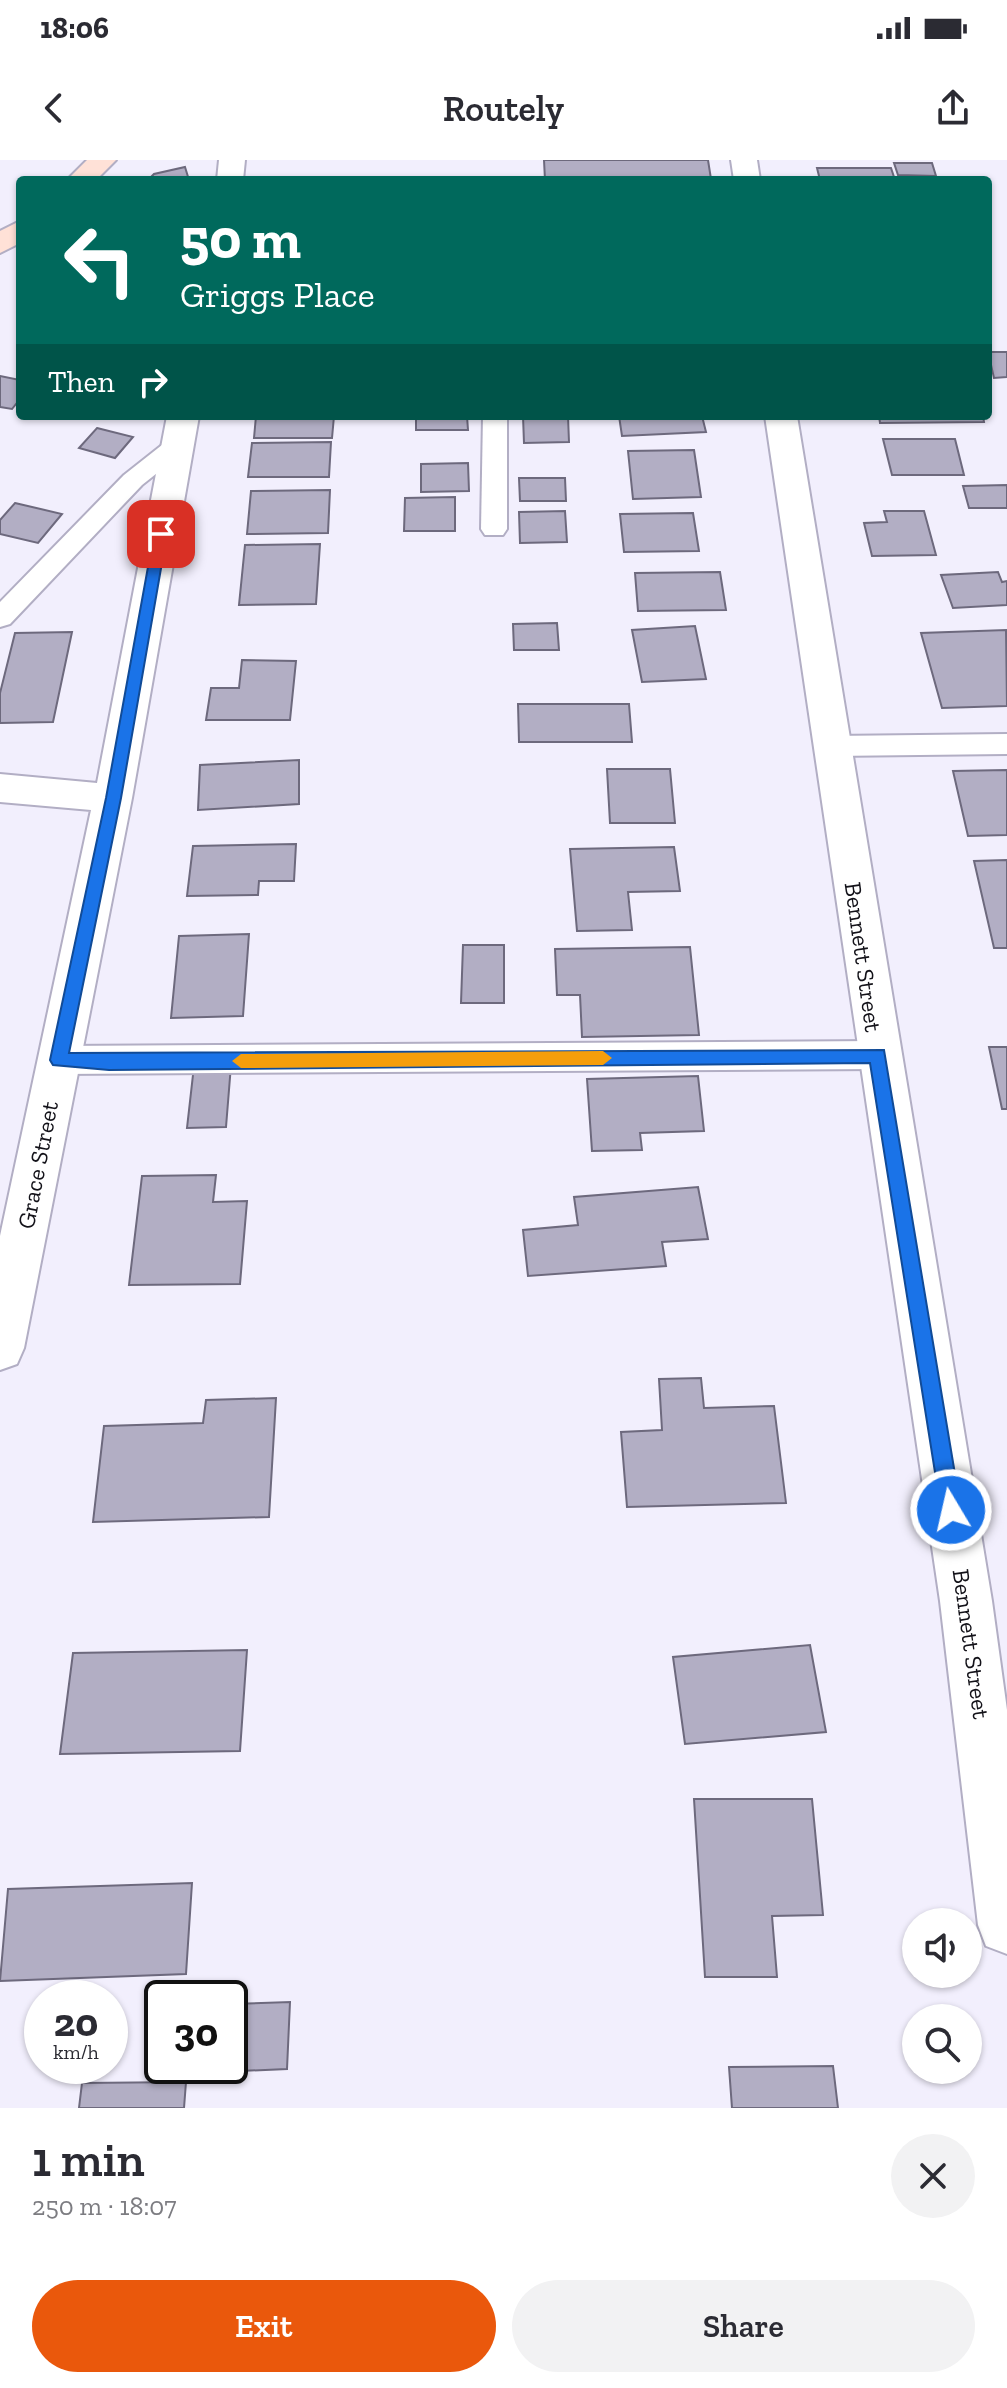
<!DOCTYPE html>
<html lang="en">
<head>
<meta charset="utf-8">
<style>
  :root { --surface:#fff; --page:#f2f2f3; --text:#2b2b33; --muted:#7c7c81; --accent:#ea580c }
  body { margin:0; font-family:"Zilla Slab",serif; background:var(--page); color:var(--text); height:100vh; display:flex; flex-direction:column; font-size:30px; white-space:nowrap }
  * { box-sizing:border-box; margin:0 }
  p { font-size:26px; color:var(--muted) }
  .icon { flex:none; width:44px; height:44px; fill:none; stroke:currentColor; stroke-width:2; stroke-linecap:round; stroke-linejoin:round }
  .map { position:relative; height:1948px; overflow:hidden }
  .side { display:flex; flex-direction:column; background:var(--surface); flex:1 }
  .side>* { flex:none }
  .hud { position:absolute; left:16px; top:16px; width:976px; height:244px; border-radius:8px; box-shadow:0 2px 6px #0004; background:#00695c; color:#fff; overflow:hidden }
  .fabs { position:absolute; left:902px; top:1748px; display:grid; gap:16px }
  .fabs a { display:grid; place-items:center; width:80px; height:80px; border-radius:50%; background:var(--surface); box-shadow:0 2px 6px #0004; font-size:40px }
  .speed { position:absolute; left:24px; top:1820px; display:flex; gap:16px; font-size:40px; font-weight:700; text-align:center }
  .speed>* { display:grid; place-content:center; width:104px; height:104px; border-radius:50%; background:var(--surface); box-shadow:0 2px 6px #0004; line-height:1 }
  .speed small { font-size:20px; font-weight:400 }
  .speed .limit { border:4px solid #111; border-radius:12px; background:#fff; color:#111 }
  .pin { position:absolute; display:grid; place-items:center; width:68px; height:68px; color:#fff; margin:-34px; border-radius:16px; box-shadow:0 4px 12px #0006 }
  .me { position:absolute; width:88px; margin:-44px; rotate:351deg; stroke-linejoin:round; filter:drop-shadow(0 0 6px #0008) }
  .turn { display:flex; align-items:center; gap:28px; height:168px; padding:0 32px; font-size:36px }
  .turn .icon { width:104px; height:104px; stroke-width:2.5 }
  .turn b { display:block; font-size:56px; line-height:68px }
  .then { display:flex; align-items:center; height:76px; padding:0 32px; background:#0003; gap:16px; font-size:30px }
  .round { display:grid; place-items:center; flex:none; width:84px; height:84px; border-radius:42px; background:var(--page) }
  .overview { display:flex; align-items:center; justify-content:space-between; height:136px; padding:0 32px }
  h1 { font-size:48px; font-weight:600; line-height:60px }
  .button { display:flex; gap:16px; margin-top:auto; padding:16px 32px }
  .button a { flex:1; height:92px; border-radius:48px; background:var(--accent); color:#fff; font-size:32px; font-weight:600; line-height:92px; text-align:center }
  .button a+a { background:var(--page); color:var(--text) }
  .status { display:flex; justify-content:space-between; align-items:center; height:56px; padding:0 40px; background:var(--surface); direction:ltr }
  .status svg { height:22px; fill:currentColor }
  header { display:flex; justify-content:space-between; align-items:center; height:104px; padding:0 32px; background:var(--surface); font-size:36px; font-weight:600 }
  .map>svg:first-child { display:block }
</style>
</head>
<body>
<div class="status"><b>18:06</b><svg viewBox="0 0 49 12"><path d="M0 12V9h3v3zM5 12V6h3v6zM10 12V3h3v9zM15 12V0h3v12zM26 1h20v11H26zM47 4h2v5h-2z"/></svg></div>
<header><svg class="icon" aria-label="back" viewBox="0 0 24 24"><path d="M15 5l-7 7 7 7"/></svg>Routely<svg class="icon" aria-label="share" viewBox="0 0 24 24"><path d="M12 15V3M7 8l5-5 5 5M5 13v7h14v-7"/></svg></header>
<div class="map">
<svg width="1007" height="1948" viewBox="0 0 1007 1948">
  <rect width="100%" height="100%" fill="#f2effd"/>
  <g fill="#b2aec4" stroke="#6d697d" stroke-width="2">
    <polygon points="544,0 708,0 711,19 545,20"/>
    <polygon points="894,3 932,3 936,16 898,15"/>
    <polygon points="185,7 189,20 148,20 154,14"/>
    <polygon points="817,8 891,8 895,20 820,20"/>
    <polygon points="988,192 1007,192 1007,217 994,218"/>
    <polygon points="0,216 20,220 20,239 12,249 0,247"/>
    <polygon points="256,256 334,256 332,278 254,278"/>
    <polygon points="416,256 467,256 468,270 416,270"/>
    <polygon points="523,256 568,256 569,282 524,283"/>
    <polygon points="619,256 702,256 706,272 622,276"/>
    <polygon points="879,256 983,256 984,262 880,263"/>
    <polygon points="97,268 133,277 115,298 79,288"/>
    <polygon points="883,279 955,279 964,315 892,315"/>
    <polygon points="331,282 329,317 248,317 252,283"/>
    <polygon points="694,290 701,337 633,339 628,291"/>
    <polygon points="468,303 469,331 421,332 421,304"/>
    <polygon points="519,318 565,318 566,341 520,341"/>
    <polygon points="1007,325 1007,348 969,348 963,326"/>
    <polygon points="330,330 328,373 247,374 251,331"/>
    <polygon points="455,337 455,371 404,371 405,338"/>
    <polygon points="15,343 62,354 38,383 0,374 0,360"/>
    <polygon points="565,351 567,382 520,383 519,352"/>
    <polygon points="884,351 924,351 936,395 872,396 864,363 887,362"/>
    <polygon points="693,353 699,391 624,392 620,354"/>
    <polygon points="320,384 316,444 239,445 245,385"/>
    <polygon points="720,412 726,450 638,451 635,413"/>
    <polygon points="998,412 1002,422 1007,421 1007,445 953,448 941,415"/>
    <polygon points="557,463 559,490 514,490 513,464"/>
    <polygon points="695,466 706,519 642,522 632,470"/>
    <polygon points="1006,470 1007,546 942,548 921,473"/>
    <polygon points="72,472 53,562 0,563 0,533 15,473"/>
    <polygon points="242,500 296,501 290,560 206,560 211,528 239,528"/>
    <polygon points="518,544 629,544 632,582 519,582"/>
    <polygon points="299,600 299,644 198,650 200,605"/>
    <polygon points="607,609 670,609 675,663 610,663"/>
    <polygon points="1007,610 1007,675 968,676 953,611"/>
    <polygon points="296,684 294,721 259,721 258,735 187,736 193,686"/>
    <polygon points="674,687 680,731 628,732 632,770 577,771 570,689"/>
    <polygon points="1007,700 1007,788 994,788 974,701"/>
    <polygon points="249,774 243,856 171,858 179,776"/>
    <polygon points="463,785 504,785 504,843 461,843"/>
    <polygon points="690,787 699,875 582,877 580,835 557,835 555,789"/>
    <polygon points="989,887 1007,887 1007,949 1002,949"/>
    <polygon points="231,905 226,967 187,968 194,906"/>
    <polygon points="698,916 704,971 640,973 642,990 592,991 587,919"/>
    <polygon points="216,1015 213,1042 247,1041 240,1124 129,1125 142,1016"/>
    <polygon points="698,1027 708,1079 662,1082 666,1106 528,1116 523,1070 578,1065 574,1037"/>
    <polygon points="701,1218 704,1248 774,1246 786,1343 627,1347 621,1272 662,1270 659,1219"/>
    <polygon points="276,1238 269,1357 93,1362 104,1266 203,1263 206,1240"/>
    <polygon points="810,1485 826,1572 685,1584 673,1497"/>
    <polygon points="247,1490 240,1591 60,1594 73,1493"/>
    <polygon points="694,1639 812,1639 823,1755 772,1756 777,1817 705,1817"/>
    <polygon points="192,1723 186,1814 0,1821 8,1729"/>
    <polygon points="290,1842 287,1909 218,1912 218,1906 230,1906 230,1844"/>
    <polygon points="833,1906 838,1948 732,1948 729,1907"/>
    <polygon points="186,1922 184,1948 79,1948 82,1923"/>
  </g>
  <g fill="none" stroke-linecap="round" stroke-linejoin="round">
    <g stroke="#b2aec4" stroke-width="4">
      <g id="service">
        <polygon points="483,256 507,256 507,369 503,375 485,375 481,369"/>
        <polygon points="176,279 185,281 188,286 185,291 142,325 10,464 0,467 0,442 124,315 167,281"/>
        <polygon points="1007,574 1007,594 832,596 822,593 818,586 822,579 832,576"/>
        <polygon points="878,881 890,885 894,895 890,905 878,909 59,914 47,910 43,900 47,890 59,886"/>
      </g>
    </g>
    <g stroke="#b2aec4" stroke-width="4">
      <g id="minor">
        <polygon points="219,0 245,0 243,20 217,20"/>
        <polygon points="731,0 757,0 760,20 734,20"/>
        <polygon points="167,256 199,256 132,638 24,1188 17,1204 0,1210 0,1076 91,650 0,642 0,614 97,623"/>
        <polygon points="765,256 797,256 992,1441 1007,1550 1007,1794 986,1786 978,1765 940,1441"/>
      </g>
    </g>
    <g stroke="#b2aec4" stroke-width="4">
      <g id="secondary">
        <polygon points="87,0 116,0 96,20 67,20"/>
        <polygon points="20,61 20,83 0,93 0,71"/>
      </g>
    </g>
    <use href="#service" fill="#fff" fill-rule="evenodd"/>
    <use href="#minor" fill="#fff" fill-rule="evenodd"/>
    <use href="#secondary" fill="#ffe1d7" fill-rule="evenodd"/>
  </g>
  <polygon fill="#1a73e8" stroke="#114b97" stroke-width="2" points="161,370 167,374 121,638 69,893 884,890 961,1350 958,1357 951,1360 944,1357 941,1350 870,903 109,910 53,905 50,900 106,638 154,374"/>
  <polygon fill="#f59e0b" points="603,891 612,898 603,905 241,908 232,901 241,894"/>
  <g text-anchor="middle" stroke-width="6" stroke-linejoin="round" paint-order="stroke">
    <g font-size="24" fill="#131219" stroke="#fff">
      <text transform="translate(863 797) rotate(82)" y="8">Bennett Street</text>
      <text transform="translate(38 1005) rotate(-79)" y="8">Grace Street</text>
      <text transform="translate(971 1484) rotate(82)" y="8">Bennett Street</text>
    </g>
  </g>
</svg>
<div class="fabs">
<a><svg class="icon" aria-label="sound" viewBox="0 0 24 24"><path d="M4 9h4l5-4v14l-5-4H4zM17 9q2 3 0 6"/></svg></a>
<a><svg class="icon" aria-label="search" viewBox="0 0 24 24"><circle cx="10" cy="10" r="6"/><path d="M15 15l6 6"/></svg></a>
</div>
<div class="speed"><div>20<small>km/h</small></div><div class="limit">30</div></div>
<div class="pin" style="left:161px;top:374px;background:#d93025"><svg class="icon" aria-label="arrive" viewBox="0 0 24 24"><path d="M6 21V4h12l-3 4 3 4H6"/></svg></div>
<svg class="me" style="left:951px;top:1350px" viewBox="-20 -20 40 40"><circle r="17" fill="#1a73e8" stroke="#fff" stroke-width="3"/><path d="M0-11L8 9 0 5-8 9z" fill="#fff"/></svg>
<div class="hud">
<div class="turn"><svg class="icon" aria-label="left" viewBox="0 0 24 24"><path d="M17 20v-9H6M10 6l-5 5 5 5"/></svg><div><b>50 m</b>Griggs Place</div></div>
<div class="then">Then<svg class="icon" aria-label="right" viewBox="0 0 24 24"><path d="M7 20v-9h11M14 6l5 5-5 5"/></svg></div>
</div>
</div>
<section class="side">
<div class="overview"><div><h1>1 min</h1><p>250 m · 18:07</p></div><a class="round"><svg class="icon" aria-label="close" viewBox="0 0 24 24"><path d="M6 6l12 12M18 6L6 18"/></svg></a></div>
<div class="button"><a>Exit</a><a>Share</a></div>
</section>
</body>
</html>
